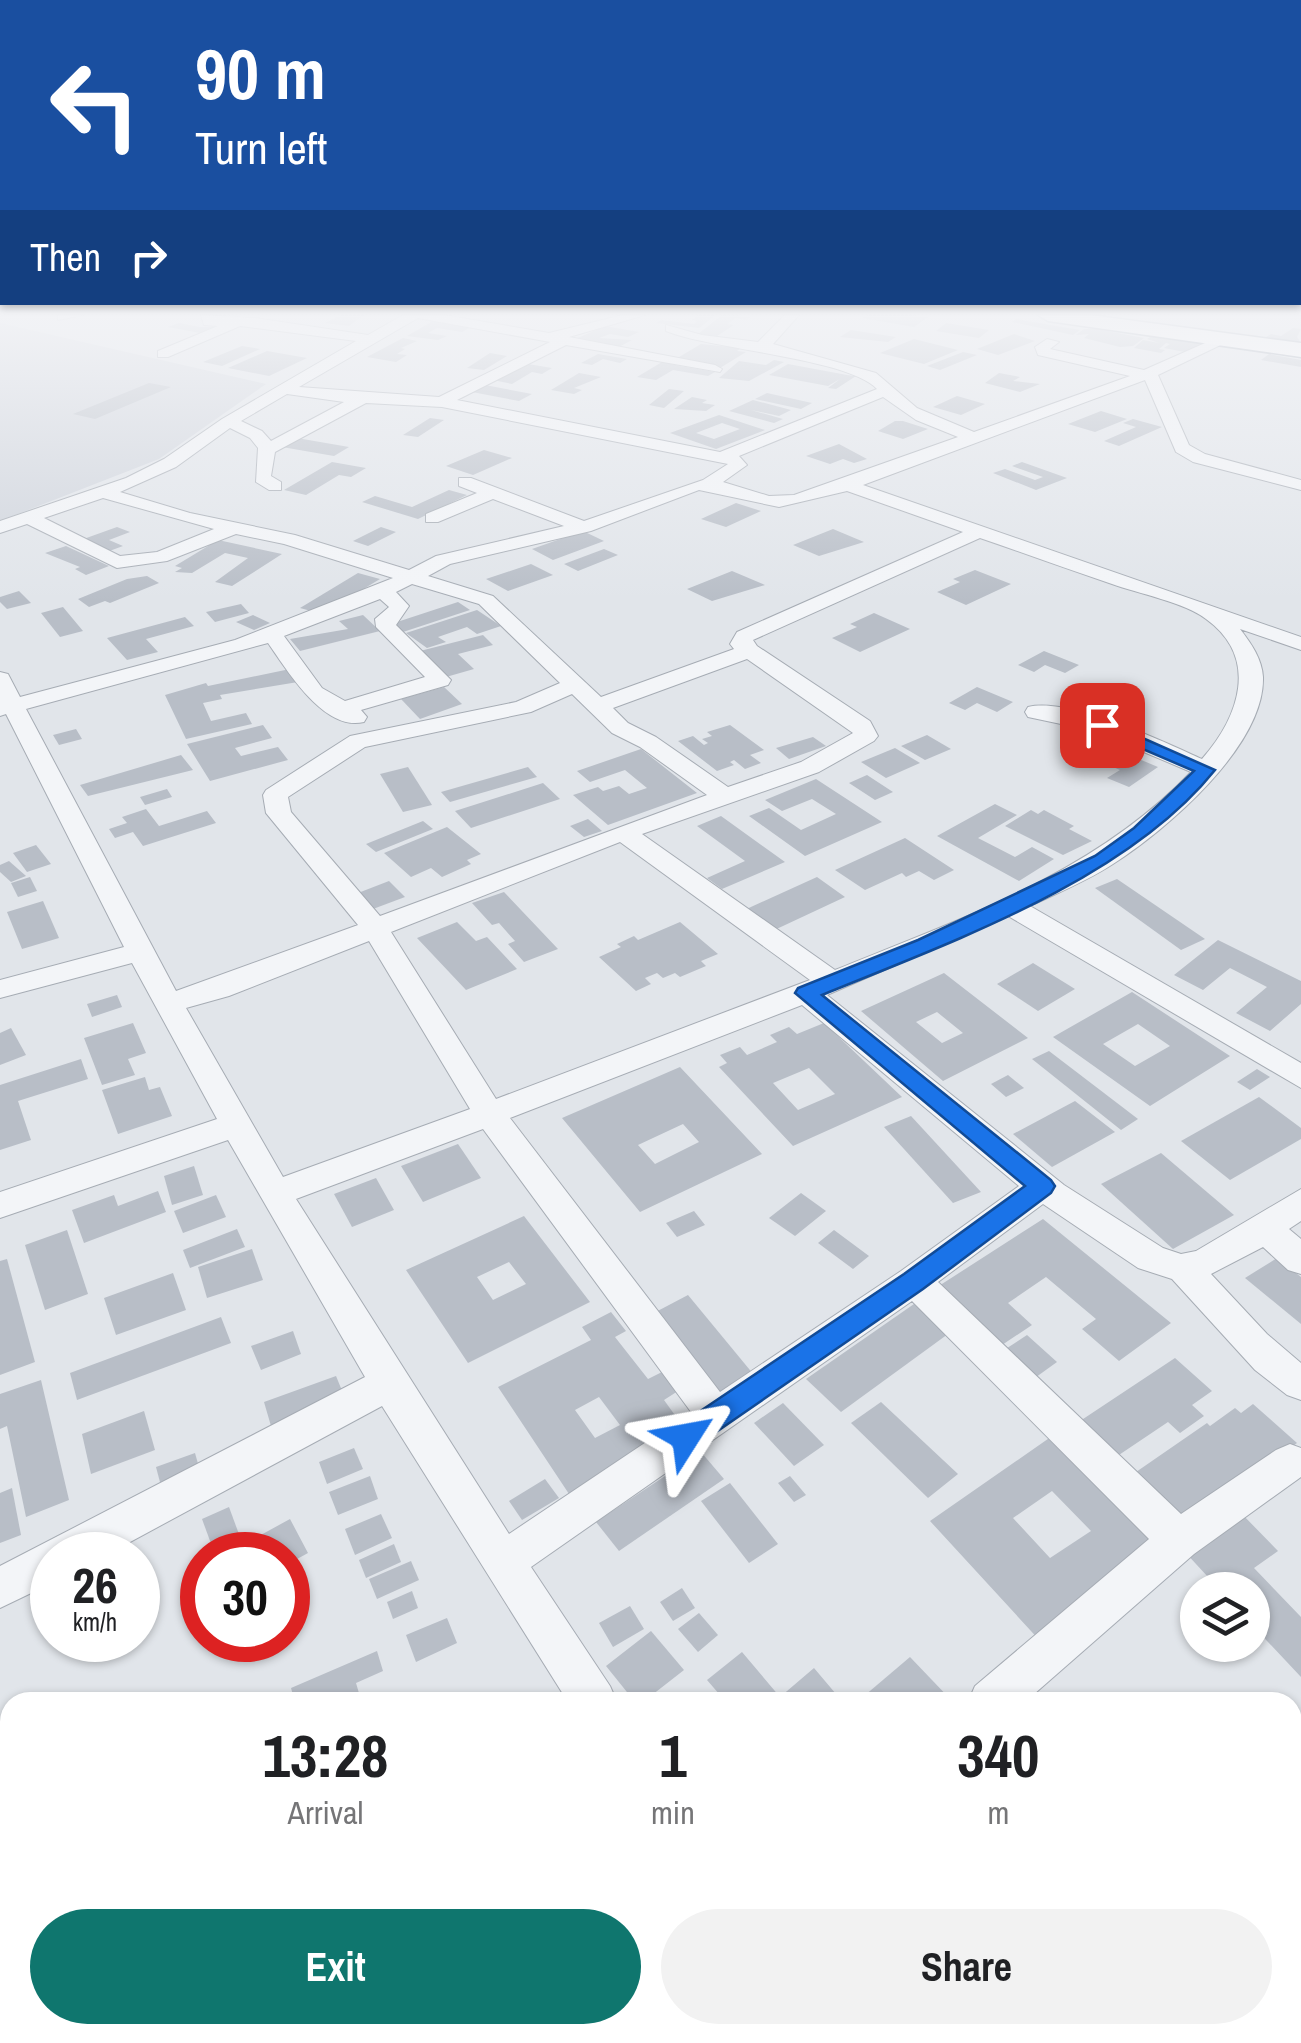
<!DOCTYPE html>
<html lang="en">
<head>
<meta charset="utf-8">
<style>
  :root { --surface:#fff; --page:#f2f2f2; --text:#202124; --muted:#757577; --accent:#0f766e }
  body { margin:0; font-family:"Archivo Narrow",sans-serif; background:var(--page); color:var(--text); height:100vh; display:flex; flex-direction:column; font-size:38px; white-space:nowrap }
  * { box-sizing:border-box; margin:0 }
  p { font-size:32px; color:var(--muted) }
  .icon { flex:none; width:55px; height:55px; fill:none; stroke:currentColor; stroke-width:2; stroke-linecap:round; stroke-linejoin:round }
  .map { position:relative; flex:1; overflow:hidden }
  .panel { position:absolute; left:0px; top:1692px; width:1302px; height:352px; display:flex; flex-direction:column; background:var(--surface); border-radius:30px 30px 0 0; box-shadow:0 2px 8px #0004 }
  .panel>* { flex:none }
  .banner { position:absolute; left:0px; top:0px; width:1302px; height:305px; box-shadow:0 2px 8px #0004; background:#1a4fa0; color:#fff; overflow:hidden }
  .buttons { position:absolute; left:1180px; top:1572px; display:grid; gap:20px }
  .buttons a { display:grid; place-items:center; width:90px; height:90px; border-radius:50%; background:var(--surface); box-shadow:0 2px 8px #0004; font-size:50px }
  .speed { position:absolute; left:30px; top:1532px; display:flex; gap:20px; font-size:50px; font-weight:700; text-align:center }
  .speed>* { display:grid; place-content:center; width:130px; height:130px; border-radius:50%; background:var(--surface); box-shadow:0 2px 8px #0004; line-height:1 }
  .speed small { font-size:25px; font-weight:400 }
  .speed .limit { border:15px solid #d22; background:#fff; color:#111 }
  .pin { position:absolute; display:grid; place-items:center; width:85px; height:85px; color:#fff; margin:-42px; border-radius:20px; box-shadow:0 5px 15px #0006 }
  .me { position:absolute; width:110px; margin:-55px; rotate:56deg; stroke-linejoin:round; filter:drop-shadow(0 0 8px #0008) }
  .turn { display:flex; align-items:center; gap:35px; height:210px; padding:0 30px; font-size:45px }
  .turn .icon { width:130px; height:130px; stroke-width:2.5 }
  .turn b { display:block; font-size:70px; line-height:85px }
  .then { display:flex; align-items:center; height:95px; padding:0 30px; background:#0003; gap:20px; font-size:38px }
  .eta { display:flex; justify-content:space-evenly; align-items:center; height:170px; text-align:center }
  .eta b { font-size:60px; font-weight:700; line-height:70px }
  .cta { display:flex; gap:20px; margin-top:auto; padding:20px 30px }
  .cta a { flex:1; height:115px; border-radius:60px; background:var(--accent); color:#fff; font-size:40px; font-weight:700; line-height:115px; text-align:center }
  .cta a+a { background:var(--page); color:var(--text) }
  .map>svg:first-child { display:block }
</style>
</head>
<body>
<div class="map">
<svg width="1301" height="2043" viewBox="0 0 1301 2043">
  <rect width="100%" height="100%" fill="#e1e5ea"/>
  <polygon fill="#cfd4dc" points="0,323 266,384 159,459 0,521"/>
  <g fill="#b8bec7" fill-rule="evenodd">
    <polygon points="341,315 364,315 349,326 325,323"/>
    <polygon points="698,315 716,315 699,328 657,323 661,320 694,324 697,321 692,320"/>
    <polygon points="722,315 751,316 747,320 735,318 727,324 734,325 717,336 698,334"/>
    <polygon points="868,315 912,315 928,317 914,327 862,318"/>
    <polygon points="1016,319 1033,322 1080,330 1073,335 1012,322"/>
    <polygon points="433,321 471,327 462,332 437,328 428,333 447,336 438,340 407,336"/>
    <polygon points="179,323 200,327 215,327 200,333 168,327"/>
    <polygon points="946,323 989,330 979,338 936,331"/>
    <polygon points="605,326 639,332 628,337 610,334 599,338 632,340 615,349 573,340"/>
    <polygon points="1293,328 1301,329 1297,337 1301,343 1263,339 1271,334 1281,336"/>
    <polygon points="1084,329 1097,329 1144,338 1133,346 1120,347 1084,338 1089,334 1076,335"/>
    <polygon points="851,330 896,337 888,342 840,337"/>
    <polygon points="1014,334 1035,341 998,355 977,349"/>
    <polygon points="1153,335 1202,344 1190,353 1164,348 1170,344 1166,343 1159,349 1165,350 1161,353 1134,348 1143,340 1159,343 1147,339"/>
    <polygon points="403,338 417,341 401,348 405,349 397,354 407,355 396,362 367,357"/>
    <polygon points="914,339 958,350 924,364 880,353"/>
    <polygon points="701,344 741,348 737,351 746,352 720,368 674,360"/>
    <polygon points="242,346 260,349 222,366 203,362"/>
    <polygon points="267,351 307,358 269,376 228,368"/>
    <polygon points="963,352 977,355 940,370 927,366"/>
    <polygon points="490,353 507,356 484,370 467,368"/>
    <polygon points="598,354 627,359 620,363 603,359 592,365 581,363"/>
    <polygon points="1269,354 1301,360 1301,367 1261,360"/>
    <polygon points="774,360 784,362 749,381 719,378 739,361 766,365"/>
    <polygon points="662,362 680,366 715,372 708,376 673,370 656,380 637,377"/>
    <polygon points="522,363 552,368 542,374 532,372 512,384 493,380"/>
    <polygon points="788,364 847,375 856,376 836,389 828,388 840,379 828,386 769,375"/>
    <polygon points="579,373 601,377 574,388 582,390 574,394 551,390"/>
    <polygon points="999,373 1020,377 1013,381 1040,384 1020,392 985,383"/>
    <polygon points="149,383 171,387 95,419 73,414"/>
    <polygon points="485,385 532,394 519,401 472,392"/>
    <polygon points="669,389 684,391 664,408 649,405"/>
    <polygon points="767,393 812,403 801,409 755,399"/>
    <polygon points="957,396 985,404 961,415 933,407"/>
    <polygon points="692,397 707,400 702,403 715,405 706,411 674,409"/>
    <polygon points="753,400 791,410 779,416 751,410 783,419 774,423 729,411"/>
    <polygon points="1101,411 1127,419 1095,432 1068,424"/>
    <path d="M719 415 765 430 716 449 670 433ZM722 423 740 429 714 439 696 433Z"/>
    <polygon points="430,418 444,420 418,437 403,435"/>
    <polygon points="1133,419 1162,427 1119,446 1104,441 1136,427 1123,423"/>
    <polygon points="895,421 903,421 928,429 903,439 878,431"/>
    <polygon points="297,438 349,447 334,456 282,447"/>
    <polygon points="839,444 867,459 854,463 843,459 830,464 806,456"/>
    <polygon points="484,450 512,458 473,475 446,466"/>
    <polygon points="332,462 366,468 351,477 339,475 306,495 284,490"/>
    <polygon points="1022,462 1067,478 1036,490 993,473 1005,469 1035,480 1043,477 1012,466"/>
    <polygon points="449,490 467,495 418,519 362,502 375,496 412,507"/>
    <polygon points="736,503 761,511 726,527 701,519"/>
    <polygon points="117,527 130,532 109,540 123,546 104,553 78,541"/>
    <polygon points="381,527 396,532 368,546 353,541"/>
    <polygon points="833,529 864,542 819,556 793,545"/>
    <polygon points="583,531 604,541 553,560 532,549"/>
    <polygon points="218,540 282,554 232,586 215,582 248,558 225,553 192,573 175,572 182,568 175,566"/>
    <polygon points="66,546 109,566 86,575 75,569 80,567 45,553"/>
    <polygon points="604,549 618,555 578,571 564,564"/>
    <polygon points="531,564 553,575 508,591 486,579"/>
    <polygon points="975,570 1011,584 966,605 937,592 960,582 953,579"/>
    <polygon points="732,571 765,585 712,601 687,589"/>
    <polygon points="358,573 380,579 322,614 300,608"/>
    <polygon points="147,576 159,583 110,603 105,601 89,607 78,599 127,579"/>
    <polygon points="19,591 31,603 7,609 0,602 0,597"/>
    <polygon points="458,602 470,610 403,632 391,624"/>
    <polygon points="241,604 249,613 215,622 206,612"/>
    <polygon points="63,607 83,631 60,637 41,613"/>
    <polygon points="477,610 501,626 477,634 467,627 438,637 446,642 427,648 406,633"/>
    <polygon points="874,613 910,629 860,652 832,638 857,627 850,624"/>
    <polygon points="253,615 270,623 254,630 236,622"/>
    <polygon points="363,615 380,631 300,651 290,639 348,629 339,621"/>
    <polygon points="185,617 194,626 146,639 158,652 127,660 107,638"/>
    <polygon points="483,635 493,645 458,654 474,669 446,677 420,651"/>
    <polygon points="1044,651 1079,665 1065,673 1045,665 1034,672 1018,665"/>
    <polygon points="290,669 298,682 220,695 222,699 203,703 211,721 246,713 252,724 186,739 165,695 206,683 208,686"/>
    <polygon points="444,687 462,704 420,719 401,699"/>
    <polygon points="977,687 1013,702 997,712 977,703 965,710 949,703"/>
    <polygon points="263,725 272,738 235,748 241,756 278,747 288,760 210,781 187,744"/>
    <polygon points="730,725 764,750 750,755 761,763 745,769 734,760 730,762 734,765 717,771 678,741 693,736 704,745 708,743 702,739 712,736 707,732"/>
    <polygon points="76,729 82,739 59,745 53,735"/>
    <polygon points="927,735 951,749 925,760 901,746"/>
    <polygon points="813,737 826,746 789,759 776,748"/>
    <polygon points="895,748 920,763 886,778 861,762"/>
    <polygon points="641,749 697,793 608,825 573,795 598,787 603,791 619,786 629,794 647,788 625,770 590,782 577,771"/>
    <polygon points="1115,749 1158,767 1129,787 1107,778 1120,770 1106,764 1111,761 1102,757"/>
    <polygon points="181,755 193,770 88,796 80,785"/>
    <polygon points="408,767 432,805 403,812 380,774"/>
    <polygon points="528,767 537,777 450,802 441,792"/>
    <polygon points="867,775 893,792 875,800 849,783"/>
    <polygon points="816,779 882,822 805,856 749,816 769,808 801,830 836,814 812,799 782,811 765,800"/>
    <polygon points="543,783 560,799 471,828 455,811"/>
    <polygon points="167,789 172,797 145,805 140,797"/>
    <polygon points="995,804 1017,815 978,838 1015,857 1032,847 1054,859 1019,881 937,836"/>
    <polygon points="146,809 159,826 207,811 216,823 143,846 133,832 115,838 109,829 127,823 122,817"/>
    <polygon points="1031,810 1038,814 1044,810 1074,826 1069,829 1092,841 1063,855 1005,826"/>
    <polygon points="721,816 785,862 722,889 707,878 745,861 697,826"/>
    <polygon points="588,819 602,831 584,837 570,826"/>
    <polygon points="423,821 433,829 376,852 366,844"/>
    <polygon points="447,827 481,854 467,860 471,864 442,877 431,868 411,877 384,853"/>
    <polygon points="905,838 954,870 934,880 919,871 906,877 902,873 865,890 835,870"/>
    <polygon points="36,845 51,864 27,872 13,853"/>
    <polygon points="9,861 26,876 11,882 0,872 0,865"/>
    <polygon points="30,877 37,891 18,897 11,883"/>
    <polygon points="817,877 845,897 768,933 740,912"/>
    <polygon points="1117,879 1205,939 1181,950 1095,888"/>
    <polygon points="389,881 405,897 373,909 358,893"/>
    <polygon points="504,892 558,949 524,962 508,944 515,941 499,923 492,925 472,903"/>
    <polygon points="43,901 59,938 22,949 7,912"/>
    <polygon points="457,922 476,941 487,937 517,969 466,990 417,938"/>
    <polygon points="680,922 718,954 701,961 706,966 680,977 675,973 663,978 657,973 645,978 651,984 636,991 599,957 621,947 617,944 634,936 638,940"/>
    <polygon points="1218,940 1301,981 1301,1004 1270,1031 1236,1013 1267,987 1230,968 1203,990 1174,975"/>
    <polygon points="1033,963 1075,989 1038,1011 997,984"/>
    <path d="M944 973 1028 1038 943 1081 861 1011ZM937 1012 963 1033 942 1043 916 1022Z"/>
    <path d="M1132 992 1230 1056 1150 1106 1053 1037ZM1138 1024 1170 1046 1135 1066 1103 1044Z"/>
    <polygon points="117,995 122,1007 92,1017 87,1004"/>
    <polygon points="133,1023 146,1053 128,1059 135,1075 102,1085 84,1038"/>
    <path d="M824 1023 902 1097 793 1146 719 1067 727 1063 720 1055 740 1047 747 1055 777 1042 770 1035 789 1027 797 1034ZM809 1068 835 1094 798 1110 773 1083Z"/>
    <polygon points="11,1028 26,1055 0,1065 0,1033"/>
    <polygon points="1049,1051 1138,1119 1121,1130 1032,1059"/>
    <polygon points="81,1059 88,1079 18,1101 31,1140 0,1150 0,1085"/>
    <path d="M680 1067 762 1154 640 1212 562 1118ZM683 1124 699 1142 655 1164 638 1145Z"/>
    <polygon points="1257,1069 1270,1077 1250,1090 1237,1082"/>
    <polygon points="1008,1075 1024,1088 1006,1097 991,1084"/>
    <polygon points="145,1077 149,1090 160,1087 172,1116 118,1134 102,1090"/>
    <polygon points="1259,1097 1301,1128 1301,1139 1230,1180 1181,1141"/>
    <polygon points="1075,1101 1115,1132 1052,1167 1013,1134"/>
    <polygon points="911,1116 981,1192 953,1203 884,1127"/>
    <polygon points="458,1144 481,1178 423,1202 401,1166"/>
    <polygon points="1161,1153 1234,1215 1173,1249 1101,1184"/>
    <polygon points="194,1166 203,1195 172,1205 164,1176"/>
    <polygon points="376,1178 394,1210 352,1227 334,1194"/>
    <polygon points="158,1191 166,1212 84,1243 72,1210 114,1195 118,1206"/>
    <polygon points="801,1193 826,1211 795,1236 769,1218"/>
    <polygon points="216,1195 226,1217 183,1233 174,1211"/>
    <polygon points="694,1211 705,1225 677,1237 666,1223"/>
    <path d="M524 1216 590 1302 468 1363 406 1270ZM509 1262 526 1284 493 1300 477 1277Z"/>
    <polygon points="1043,1219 1171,1323 1119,1361 1082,1329 1096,1319 1046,1277 1008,1303 1032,1325 996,1349 931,1291"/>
    <polygon points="237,1229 245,1247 190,1268 183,1250"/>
    <polygon points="67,1230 88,1294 45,1310 25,1245"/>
    <polygon points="834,1230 869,1256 853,1269 818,1243"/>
    <polygon points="252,1249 263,1280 207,1298 198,1267"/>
    <polygon points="1277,1258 1301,1277 1301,1324 1245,1278"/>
    <polygon points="7,1259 35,1362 0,1375 0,1261"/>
    <polygon points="173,1273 186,1310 116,1335 104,1298"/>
    <polygon points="688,1295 754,1375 714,1397 650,1315"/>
    <polygon points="914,1304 948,1334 841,1412 806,1379"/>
    <path d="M611 1312 626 1331 615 1337 648 1379 662 1372 678 1391 664 1400 687 1432 571 1497 498 1387 591 1340 582 1327ZM599 1397 620 1425 595 1438 575 1410Z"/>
    <polygon points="221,1317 231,1343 77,1400 70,1373"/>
    <polygon points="293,1331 301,1354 261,1370 251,1346"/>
    <polygon points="1027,1335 1057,1362 1032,1380 1001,1352"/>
    <polygon points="1175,1358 1212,1391 1192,1405 1204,1416 1180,1433 1168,1422 1104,1465 1068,1429"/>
    <polygon points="336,1376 345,1398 271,1426 264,1402"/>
    <polygon points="41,1380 69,1500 26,1517 7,1426 0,1429 0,1394"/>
    <polygon points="881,1402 958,1474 928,1498 851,1423"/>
    <polygon points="783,1403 824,1445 794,1466 754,1423"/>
    <polygon points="1253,1404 1297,1443 1174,1533 1123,1481 1207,1423 1210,1426 1235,1408 1241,1413"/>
    <polygon points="144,1411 155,1450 91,1474 82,1434"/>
    <path d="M1055 1434 1169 1545 1042 1643 930 1521ZM1052 1491 1091 1531 1050 1558 1013 1518Z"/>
    <polygon points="354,1448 363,1469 327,1484 319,1462"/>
    <polygon points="701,1452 724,1479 619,1551 596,1522"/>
    <polygon points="195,1453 200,1471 161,1486 156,1467"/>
    <polygon points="370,1476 378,1499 338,1515 329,1492"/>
    <polygon points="790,1476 806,1495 794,1502 778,1483"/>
    <polygon points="545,1479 559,1498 522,1520 509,1501"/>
    <polygon points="730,1483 778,1544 749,1563 701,1501"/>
    <polygon points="12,1488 21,1535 0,1543 0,1493"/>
    <polygon points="229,1507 240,1537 213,1549 202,1519"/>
    <polygon points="1241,1513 1278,1551 1254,1568 1301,1617 1301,1677 1252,1625 1252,1590 1220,1590 1184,1551"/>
    <polygon points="381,1514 392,1538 355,1555 345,1529"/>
    <polygon points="290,1519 308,1553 288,1564 288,1555 224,1555"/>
    <polygon points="394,1544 401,1562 366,1578 359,1560"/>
    <polygon points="411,1561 419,1580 377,1599 369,1579"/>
    <polygon points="682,1588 695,1608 673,1621 660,1602"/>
    <polygon points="412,1591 418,1608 393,1619 387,1602"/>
    <polygon points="630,1606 644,1629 613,1647 599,1623"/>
    <polygon points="699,1613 718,1635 698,1652 678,1629"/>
    <polygon points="447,1618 457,1643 416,1662 406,1635"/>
    <polygon points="651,1631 684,1670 643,1702 635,1702 606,1666"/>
    <polygon points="377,1651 383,1671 356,1683 361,1700 295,1702 291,1688"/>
    <polygon points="742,1652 780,1697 814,1668 836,1694 826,1702 726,1702 707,1680"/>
    <polygon points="910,1657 953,1702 857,1702"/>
    <polygon points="10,1842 10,1895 0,1900 0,1846"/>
    <polygon points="33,2035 156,2035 158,2043 18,2043"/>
    <polygon points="337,2035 395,2035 398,2043 325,2043"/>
    <polygon points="906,2035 971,2035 977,2043 904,2043 901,2039"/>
    <polygon points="1042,2035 1075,2035 1086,2043 1038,2043"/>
  </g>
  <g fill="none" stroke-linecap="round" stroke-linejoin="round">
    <g stroke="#a6acb4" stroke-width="2">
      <g id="minor">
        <polygon points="58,315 83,315 58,320"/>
        <path d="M201 315 255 318 368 335 403 315H444L549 333 623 315H645L569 337 715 365 722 369 720 372 566 345 457 400 720 452 877 389C848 358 713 350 666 331V325L702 335 758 342 785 315H799L773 344 876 373 917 408 974 432 1130 376 1038 355 1035 347 1047 339 1059 342 1050 349 1144 370 1221 336 1233 339 1158 375 1189 445 1205 454 1301 480V490L1193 462 1176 452 1145 380 863 485 1301 637V650L1240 629C1251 643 1262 659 1263 677 1265 746 1166 830 1113 864 1087 881 1058 893 1030 906L1301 1063V1088L1008 916 827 995 1064 1185 1163 1248 1181 1254 1196 1251 1301 1189V1221L1289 1229 1301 1239V1274L1288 1270 1263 1247 1211 1274 1267 1334 1301 1363V1400L1287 1395 1255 1370 1172 1279 1138 1268 1043 1204 938 1282 1181 1514 1276 1450 1290 1444 1301 1448V1477L1194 1554 1025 1702H968L975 1686 1149 1539 912 1301 531 1567 610 1686 617 1702H568L382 1406 106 1555H52V1583L0 1608V1566L365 1377 228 1140 0 1218V1192L217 1119 132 963 0 998V980L124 947 6 714 0 716V672L8 674 20 697 235 640 393 578 284 544 236 534 167 561 117 568 27 524 0 533V521L126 478 164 459 222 419 356 341 240 326 168 357H158V351L218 326 204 325ZM418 318 550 342 439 397 299 387ZM287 394 344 402 271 441 262 431 241 421ZM883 397 916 420 958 437 794 495 769 496 723 482 747 465 739 456ZM366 403 442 407 728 464 703 480 584 521 471 478H459V486L477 493 426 514V522H438L493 499 564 526 436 556 409 570 295 535 190 513 120 492 176 467 230 428 250 438 258 448 256 482 269 490H281V482L271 476 275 452ZM699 490 779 507 847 491 963 532 737 632 730 644 734 649 601 697 493 596 428 576 450 564 591 531ZM103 498 214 529 157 552 120 556 44 518ZM980 538C1024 553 1068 569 1112 584 1137 593 1186 603 1206 619 1260 658 1239 717 1202 759 1162 741 1070 697 1028 707L1025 712 1028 717 1094 731 1191 772C1095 873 961 919 835 970L642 834 819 772 874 741 878 736 870 721 757 646 753 640ZM412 584 479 604 560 683 516 702 350 736 266 790 263 795 266 813 358 925 176 991 26 709 268 643C287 670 324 732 364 722L367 717 361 710 448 685 451 680 396 625 409 606 396 592ZM380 599 389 607 375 619 376 627 425 677 345 701 322 688 284 636ZM747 659 853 733 801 762 728 787 656 737 628 723 613 708ZM572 694 612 733 640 747 707 795 380 916 291 812 288 797 365 747 531 712ZM620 842 810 980 496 1099 391 932ZM369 941 470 1109 283 1177 186 1008 229 996ZM802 1005 1019 1186 901 1271 720 1392 510 1118ZM483 1129 691 1412 509 1534 296 1199Z"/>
        <polygon points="1301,1860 1301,1918 1292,1922 1292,1864"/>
        <polygon points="781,2035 836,2035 839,2043 785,2043"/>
        <polygon points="1169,2035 1226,2035 1222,2043 1166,2043"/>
      </g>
    </g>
    <g stroke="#8893a1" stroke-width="3">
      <polygon id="highway" points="1038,315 1090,315 1301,343 1301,357 1048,321"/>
    </g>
    <use href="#minor" fill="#f3f5f8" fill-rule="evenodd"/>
    <use href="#highway" fill="#fff" fill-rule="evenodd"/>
  </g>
  <linearGradient id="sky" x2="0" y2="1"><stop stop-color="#89b4dc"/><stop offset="0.52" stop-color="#f2f3f6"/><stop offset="1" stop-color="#f2f3f6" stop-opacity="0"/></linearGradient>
  <rect width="1301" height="601" fill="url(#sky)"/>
  <path fill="#1a73e8" stroke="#114b97" stroke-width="2.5" d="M1102 720 1215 770C1127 880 951 942 822 995L1051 1180 1055 1186 1051 1193 923 1289 696 1446 686 1450 675 1446 670 1437 675 1428 904 1274 1025 1186 795 993 798 988 918 940 1095 856 1134 828 1194 771 1096 729V722Z"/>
</svg>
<div class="buttons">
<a><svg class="icon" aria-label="layers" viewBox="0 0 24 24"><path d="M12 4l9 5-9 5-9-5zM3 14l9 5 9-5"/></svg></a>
</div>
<div class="speed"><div>26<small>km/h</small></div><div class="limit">30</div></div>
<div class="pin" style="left:1102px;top:725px;background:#d93025"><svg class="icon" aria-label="arrive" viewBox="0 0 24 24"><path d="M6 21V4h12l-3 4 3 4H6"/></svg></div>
<svg class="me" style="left:686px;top:1437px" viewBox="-20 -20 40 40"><path d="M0-17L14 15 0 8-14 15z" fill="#1a73e8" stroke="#fff" stroke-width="4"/></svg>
<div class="banner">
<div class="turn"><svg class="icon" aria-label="left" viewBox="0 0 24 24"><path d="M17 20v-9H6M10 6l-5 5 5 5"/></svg><div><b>90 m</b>Turn left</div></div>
<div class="then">Then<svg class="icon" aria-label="right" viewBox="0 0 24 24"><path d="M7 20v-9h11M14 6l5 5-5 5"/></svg></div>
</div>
<section class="panel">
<div class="eta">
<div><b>13:28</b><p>Arrival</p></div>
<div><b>1</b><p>min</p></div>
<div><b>340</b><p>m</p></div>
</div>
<div class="cta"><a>Exit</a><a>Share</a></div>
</section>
</div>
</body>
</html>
